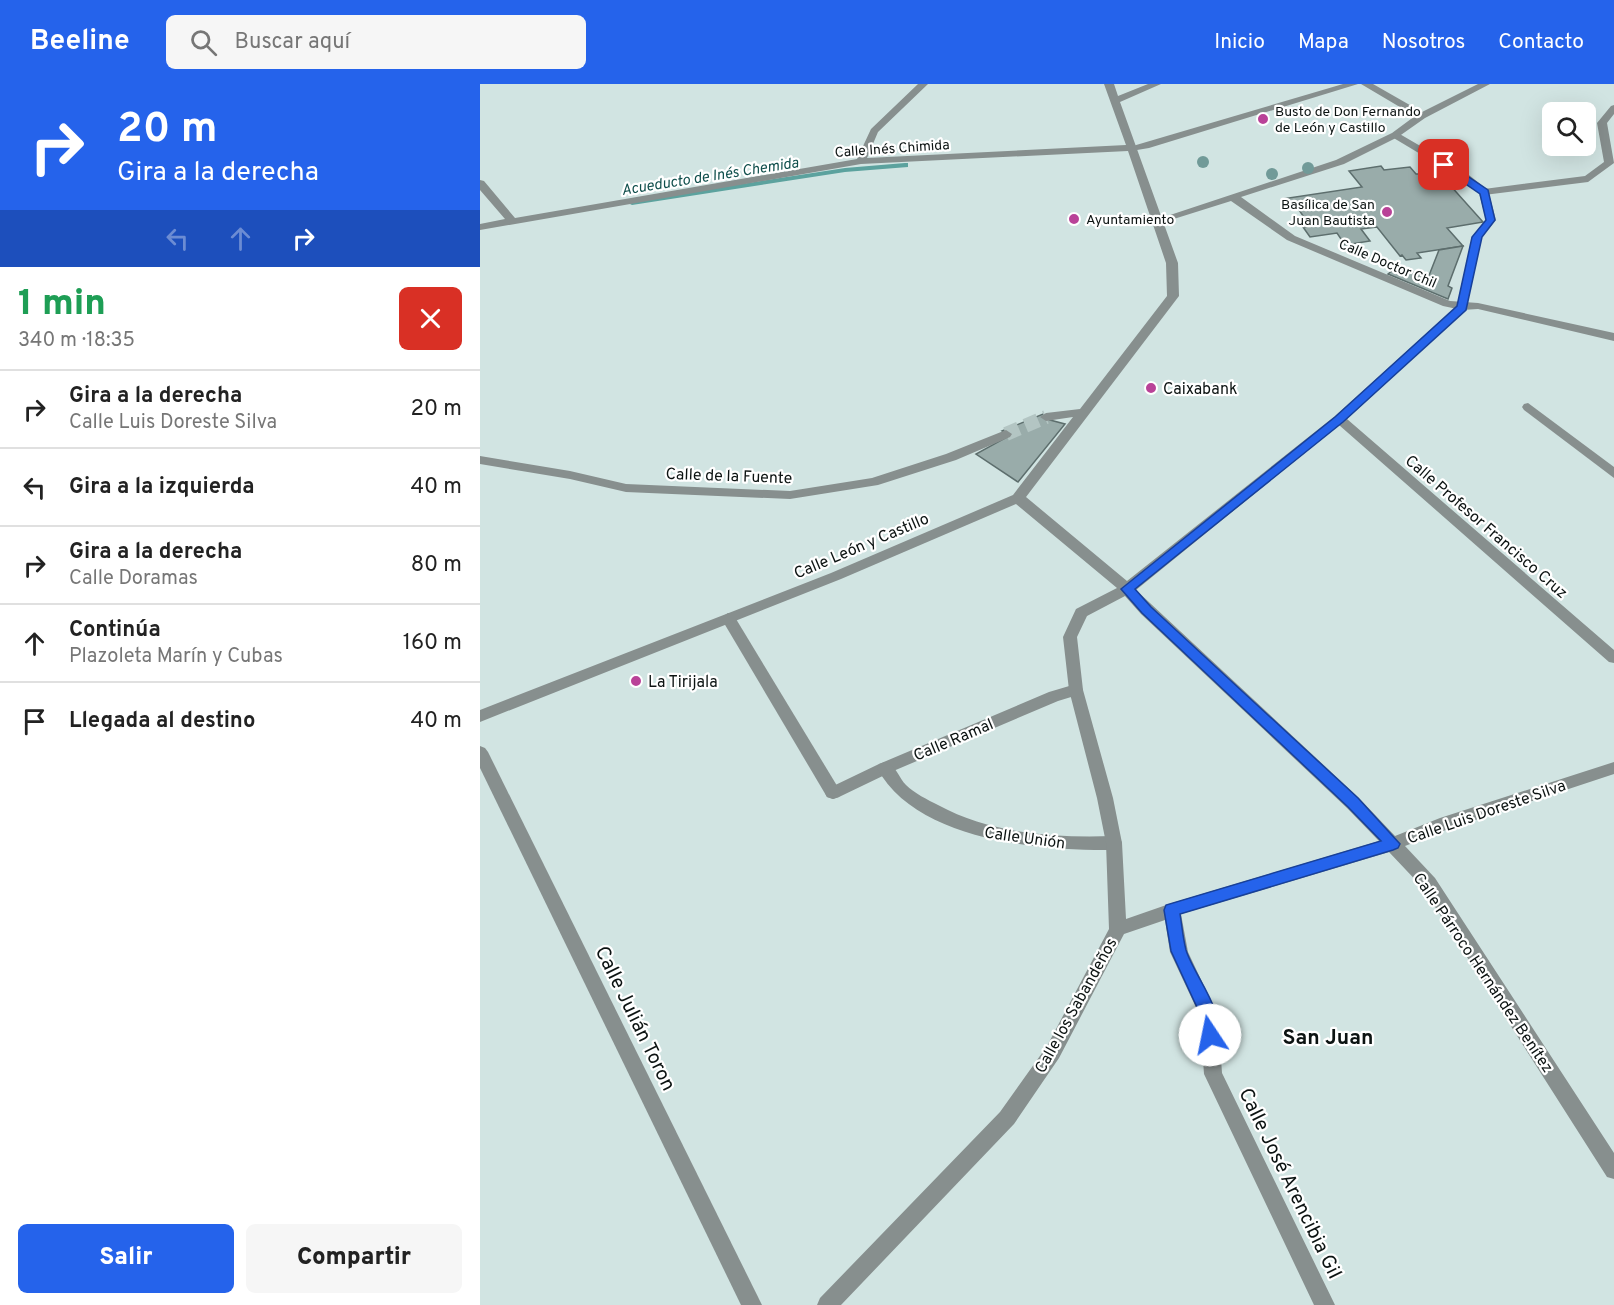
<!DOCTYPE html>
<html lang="es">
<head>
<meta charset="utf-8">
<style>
  :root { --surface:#fff; --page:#f6f6f6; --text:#222; --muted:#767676; --line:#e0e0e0; --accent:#2563eb }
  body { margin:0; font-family:Overpass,sans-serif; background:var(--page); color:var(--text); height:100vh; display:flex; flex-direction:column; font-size:22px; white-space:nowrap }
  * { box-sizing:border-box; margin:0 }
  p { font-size:20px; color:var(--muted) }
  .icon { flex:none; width:33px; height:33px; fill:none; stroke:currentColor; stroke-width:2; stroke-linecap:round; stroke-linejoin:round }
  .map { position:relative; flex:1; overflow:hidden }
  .drawer { display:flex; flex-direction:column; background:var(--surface); width:480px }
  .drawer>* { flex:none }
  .guide { background:#2563eb; color:#fff; overflow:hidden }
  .buttons { position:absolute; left:1062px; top:18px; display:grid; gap:12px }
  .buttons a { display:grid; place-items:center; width:54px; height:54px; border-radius:9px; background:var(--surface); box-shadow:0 6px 24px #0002; font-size:30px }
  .pin { position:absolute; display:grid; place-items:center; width:51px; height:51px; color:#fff; margin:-26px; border-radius:12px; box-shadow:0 3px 9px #0006 }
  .me { position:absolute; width:66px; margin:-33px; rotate:349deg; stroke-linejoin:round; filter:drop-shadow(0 0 4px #0008) }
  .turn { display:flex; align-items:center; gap:21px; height:126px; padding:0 18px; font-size:27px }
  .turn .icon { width:78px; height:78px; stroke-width:2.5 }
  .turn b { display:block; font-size:42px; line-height:51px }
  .lanes { display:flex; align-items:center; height:57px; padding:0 18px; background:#0003; justify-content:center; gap:30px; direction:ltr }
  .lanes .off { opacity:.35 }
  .round { display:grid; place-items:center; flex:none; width:63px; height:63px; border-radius:9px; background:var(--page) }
  .overview { display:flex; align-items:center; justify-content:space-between; height:102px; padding:0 18px }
  h1 { font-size:36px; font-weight:800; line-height:45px; color:#1e9e55 }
  .cta { display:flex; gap:12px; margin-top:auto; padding:12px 18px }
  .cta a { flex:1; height:69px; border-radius:9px; background:var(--accent); color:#fff; font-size:24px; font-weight:800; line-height:69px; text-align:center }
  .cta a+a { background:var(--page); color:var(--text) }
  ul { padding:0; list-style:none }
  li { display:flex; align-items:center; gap:18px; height:78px; padding:0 18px; border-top:2px solid var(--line) }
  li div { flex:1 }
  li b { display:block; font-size:22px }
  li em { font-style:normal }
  header { display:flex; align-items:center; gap:36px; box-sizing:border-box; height:84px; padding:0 30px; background:var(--accent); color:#fff }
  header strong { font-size:28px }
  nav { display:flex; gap:33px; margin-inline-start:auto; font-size:21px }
  .search { width:420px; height:54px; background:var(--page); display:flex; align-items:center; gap:15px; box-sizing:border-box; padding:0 21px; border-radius:9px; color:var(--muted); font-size:22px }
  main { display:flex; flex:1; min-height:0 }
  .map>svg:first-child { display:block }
</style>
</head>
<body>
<header>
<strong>Beeline</strong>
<div class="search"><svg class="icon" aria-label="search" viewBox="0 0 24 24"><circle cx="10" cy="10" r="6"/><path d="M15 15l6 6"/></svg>Buscar aquí</div>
<nav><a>Inicio</a><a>Mapa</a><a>Nosotros</a><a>Contacto</a></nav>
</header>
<main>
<section class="drawer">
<div class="guide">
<div class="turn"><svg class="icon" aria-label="right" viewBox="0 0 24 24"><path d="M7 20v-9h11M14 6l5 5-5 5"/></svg><div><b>20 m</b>Gira a la derecha</div></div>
<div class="lanes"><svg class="icon off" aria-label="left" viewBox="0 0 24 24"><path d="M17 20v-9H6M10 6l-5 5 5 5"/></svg><svg class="icon off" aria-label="ahead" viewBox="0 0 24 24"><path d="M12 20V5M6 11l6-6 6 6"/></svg><svg class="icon" aria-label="right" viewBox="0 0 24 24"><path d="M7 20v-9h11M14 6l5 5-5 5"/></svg></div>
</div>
<div class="overview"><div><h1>1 min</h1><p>340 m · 18:35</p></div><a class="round" style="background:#d93025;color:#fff"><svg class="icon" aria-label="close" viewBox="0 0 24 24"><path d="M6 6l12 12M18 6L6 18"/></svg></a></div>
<ul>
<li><svg class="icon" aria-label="right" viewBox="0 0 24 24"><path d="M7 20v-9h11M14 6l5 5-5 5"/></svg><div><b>Gira a la derecha</b><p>Calle Luis Doreste Silva</p></div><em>20 m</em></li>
<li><svg class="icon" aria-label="left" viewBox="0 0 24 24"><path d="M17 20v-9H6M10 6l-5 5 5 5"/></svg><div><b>Gira a la izquierda</b></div><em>40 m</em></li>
<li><svg class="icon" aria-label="right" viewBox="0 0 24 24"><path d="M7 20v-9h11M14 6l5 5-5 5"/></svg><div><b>Gira a la derecha</b><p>Calle Doramas</p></div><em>80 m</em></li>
<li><svg class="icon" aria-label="ahead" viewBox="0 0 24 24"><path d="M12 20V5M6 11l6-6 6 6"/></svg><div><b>Continúa</b><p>Plazoleta Marín y Cubas</p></div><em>160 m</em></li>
<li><svg class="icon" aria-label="arrive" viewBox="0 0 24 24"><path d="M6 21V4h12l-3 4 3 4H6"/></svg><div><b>Llegada al destino</b></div><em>40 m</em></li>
</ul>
<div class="cta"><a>Salir</a><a>Compartir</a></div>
</section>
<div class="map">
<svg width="1134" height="1221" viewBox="0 0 1134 1221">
  <rect width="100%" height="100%" fill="#d1e4e2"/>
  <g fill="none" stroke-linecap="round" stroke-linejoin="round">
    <polygon fill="#5ca29e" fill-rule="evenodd" points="425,79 428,79 428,83 365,88 152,121 148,119 152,117 365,84"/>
  </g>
  <g fill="#99acaa" stroke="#5d6e6d" stroke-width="1.5">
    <polygon points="901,82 904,86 930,83 936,90 941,90 952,102 969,100 1003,138 967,144 983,162 937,169 941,174 926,176 922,171 920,172 897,143 881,145 890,157 865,161 857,149 830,153 823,143 830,142 817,123 809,124 802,115 882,103 869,87"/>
    <polygon points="983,162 968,202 972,204 968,215 908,190 918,182 948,194 959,166"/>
    <polygon points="563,330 570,336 585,340 538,398 496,370 529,352 522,347"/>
  </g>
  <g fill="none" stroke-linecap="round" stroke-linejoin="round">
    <polyline stroke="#b3c5c3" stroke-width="14" stroke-dasharray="14 7" stroke-linecap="butt" points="526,350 566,333"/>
    <polygon fill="#878f8e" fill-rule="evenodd" points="596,600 601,602 603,606 601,610 578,617 411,688 359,713 353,715 347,713 345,709 347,705 399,680 569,608"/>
    <g fill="#878f8e" fill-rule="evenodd">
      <polygon points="863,0 878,0 669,64 651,67 646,64"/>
      <polygon points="881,0 893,0 942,28 998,0 1010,0 945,34 918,53 864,80 761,113 815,152 970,217 998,219 1134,249 1134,257 998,225 982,226 963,222 807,156 751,117 681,139 673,139 672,137 856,76 912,49 935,32"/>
      <polygon points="1134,21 1134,30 1127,39 1134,79 1108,98 1004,111 999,108 1004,105 1105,92 1124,78 1117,39 1131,22"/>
      <polygon points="1048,319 1134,383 1134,394 1044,326 1042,323 1044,320"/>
      <polygon points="248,529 253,530 359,705 361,709 359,713 353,715 347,713 241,534"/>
      <path d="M405 678C416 681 419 694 426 701 434 709 448 716 458 721 511 750 575 754 634 752L640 754 642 759 640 764 634 766C561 767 436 757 397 684L399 680Z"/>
    </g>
    <g fill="#878f8e" fill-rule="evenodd">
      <path d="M438 0H448L398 48 387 74 646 61 624 0H634L638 12 668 0H681L640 18 698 179 699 212 546 413 647 497 855 332 977 222 992 153 1006 136 999 109 977 92 912 53V49H918L985 88 1008 106 1016 136 1002 153 986 225 867 335 1134 566V579L1129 578 859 341 656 506 879 714 915 752 960 734 1134 678V690L971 744 925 762 955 794 1134 1069V1095L1127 1093 943 804 909 768 701 830 708 868 738 932 742 989 855 1221H834L724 990 720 932 690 868 685 836 644 850 579 974 534 1040 361 1221H337L340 1214 520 1028 567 962 629 845 626 759 617 714 589 606 583 553 596 525 637 504 536 420 361 495 0 638V626L351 489 533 411 593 333 566 337 560 333 566 329 600 325 687 212 686 179 648 67 381 80 0 146V140L25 135 0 106V96L4 97 35 134 377 75 391 45ZM645 512 661 530 867 724 899 757 692 819 646 835 642 759 633 714 603 606 597 553 607 532Z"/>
      <polygon points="526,346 532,350 530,353 476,376 398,401 310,415 146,408 90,395 0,380 0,372 90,387 146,400 310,407 392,394 466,370"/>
      <polygon points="0,662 5,664 8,668 282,1221 261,1221 0,684"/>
    </g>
  </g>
  <g fill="#719a98">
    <circle cx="723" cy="78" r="6"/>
    <circle cx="828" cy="84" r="6"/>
    <circle cx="792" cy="90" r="6"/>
  </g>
  <path fill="#2563eb" stroke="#184099" stroke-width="1.5" d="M961 79H968L1008 106 1015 136 1002 153 986 226 863 338 655 505 671 523 878 714 920 760 918 764 913 766 700 830C702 842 703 855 706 866 714 892 748 930 736 957L730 959 725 957 721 932 691 867 684 826 686 821 901 757 868 723 662 529 641 505 855 333 977 222 992 153 1006 136 1000 110 961 83Z"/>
  <g fill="#b94298" stroke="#fff" stroke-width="2">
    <circle cx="783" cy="35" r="6"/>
    <circle cx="907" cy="128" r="6"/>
    <circle cx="594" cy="135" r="6"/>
    <circle cx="671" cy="304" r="6"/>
    <circle cx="156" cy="597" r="6"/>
  </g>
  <g text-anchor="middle" stroke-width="4.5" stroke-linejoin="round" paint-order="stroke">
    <g font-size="14" fill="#0c1312" stroke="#fff" text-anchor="start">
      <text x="795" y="32">Busto de Don Fernando<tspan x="795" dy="16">de León y Castillo</tspan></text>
      <text x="895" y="125" text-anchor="end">Basílica de San<tspan x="895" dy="16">Juan Bautista</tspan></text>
      <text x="606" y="140">Ayuntamiento</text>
    </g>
    <g font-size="14" fill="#0c1312" stroke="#fff">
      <text transform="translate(412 64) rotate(-4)" y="5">Calle Inés Chimida</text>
      <text transform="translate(908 179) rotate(23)" y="5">Calle Doctor Chil</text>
    </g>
    <g font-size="15" font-style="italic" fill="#104f4c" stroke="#fff">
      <text transform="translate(230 92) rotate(-9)" y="5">Acueducto de Inés Chemida</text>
    </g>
    <g font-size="16" fill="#0c1312" stroke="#fff" text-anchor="start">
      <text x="683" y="310">Caixabank</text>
      <text x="168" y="603">La Tirijala</text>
    </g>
    <g font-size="16" fill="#0c1312" stroke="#fff">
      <text transform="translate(249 391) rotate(2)" y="6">Calle de la Fuente</text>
      <text transform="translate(1007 442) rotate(41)" y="6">Calle Profesor Francisco Cruz</text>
      <text transform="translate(381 461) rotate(-23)" y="6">Calle León y Castillo</text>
      <text transform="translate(473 655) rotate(-23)" y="6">Calle Ramal</text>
      <text transform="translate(1006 727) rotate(-19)" y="6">Calle Luis Doreste Silva</text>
      <text transform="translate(545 753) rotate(8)" y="6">Calle Unión</text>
      <text transform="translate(1004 888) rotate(56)" y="6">Calle Párroco Hernández Benítez</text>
      <text transform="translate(595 921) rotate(-61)" y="6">Calle los Sabandeños</text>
    </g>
    <g font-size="20" fill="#0c1312" stroke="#fff">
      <text transform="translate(156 934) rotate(64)" y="7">Calle Julián Toron</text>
      <text transform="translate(811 1099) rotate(64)" y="7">Calle José Arencibia Gil</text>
    </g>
    <g font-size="21" font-weight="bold" fill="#0c1312" stroke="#fff">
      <text x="848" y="960">San Juan</text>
    </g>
  </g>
</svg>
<div class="buttons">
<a><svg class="icon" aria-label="search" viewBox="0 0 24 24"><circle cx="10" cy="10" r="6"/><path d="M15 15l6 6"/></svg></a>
</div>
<div class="pin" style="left:964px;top:81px;background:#d93025"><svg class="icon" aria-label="arrive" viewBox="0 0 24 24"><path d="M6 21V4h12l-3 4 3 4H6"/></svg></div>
<svg class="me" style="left:730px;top:951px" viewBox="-20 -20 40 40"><circle r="19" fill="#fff"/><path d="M0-13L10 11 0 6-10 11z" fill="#2563eb"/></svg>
</div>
</main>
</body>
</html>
